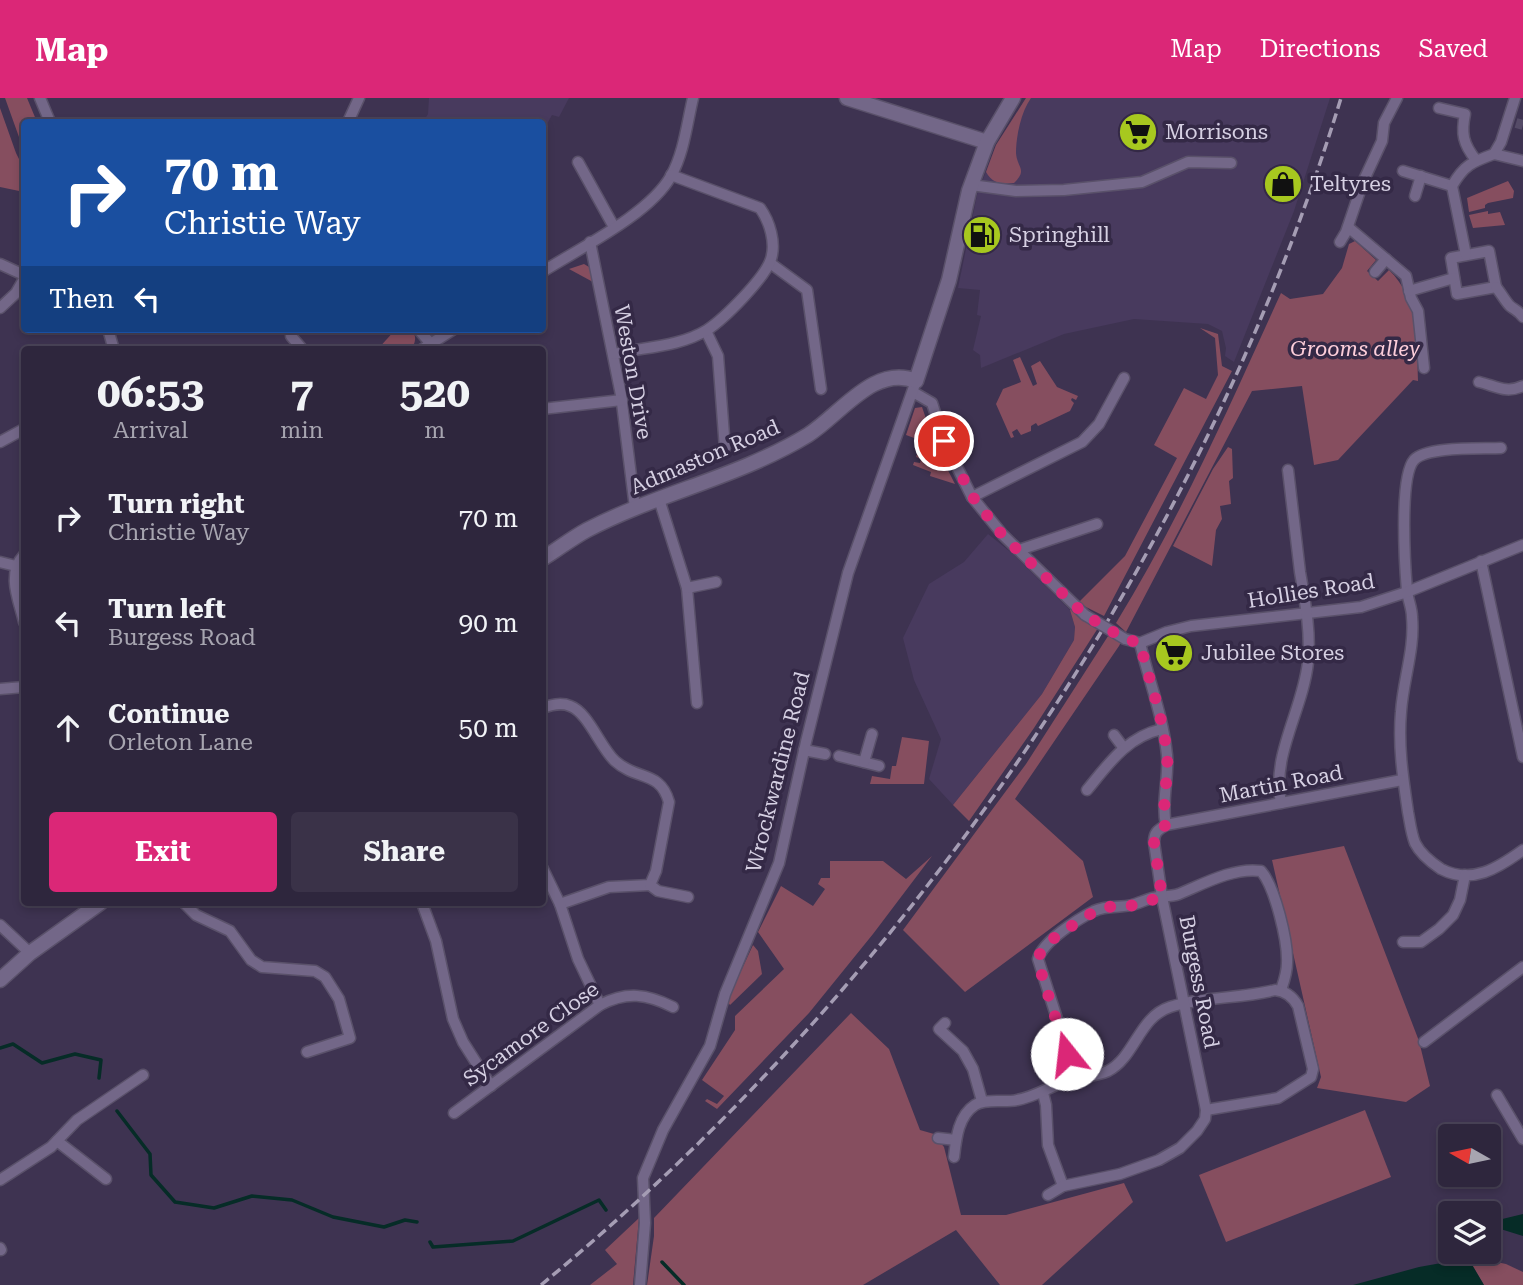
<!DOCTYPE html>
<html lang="en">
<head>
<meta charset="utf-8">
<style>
  :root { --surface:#2e263d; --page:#3a3248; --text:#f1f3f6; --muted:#a7a5b0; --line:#494357; --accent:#db2777 }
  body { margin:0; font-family:"Roboto Serif",serif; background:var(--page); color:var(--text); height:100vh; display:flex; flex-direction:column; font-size:26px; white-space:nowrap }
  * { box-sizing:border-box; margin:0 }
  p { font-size:23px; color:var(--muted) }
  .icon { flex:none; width:38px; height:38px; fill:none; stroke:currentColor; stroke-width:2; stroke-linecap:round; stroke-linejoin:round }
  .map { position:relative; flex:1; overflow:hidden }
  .panel { position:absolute; left:21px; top:248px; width:525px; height:560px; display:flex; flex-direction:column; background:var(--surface); border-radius:7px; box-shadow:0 4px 10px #0003,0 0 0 2px var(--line) }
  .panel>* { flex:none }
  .hud { position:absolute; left:21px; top:21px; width:525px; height:214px; border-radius:7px; box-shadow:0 4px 10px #0003,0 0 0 2px var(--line); background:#1a4fa0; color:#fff; overflow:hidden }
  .needle { width:46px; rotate:279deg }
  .controls { position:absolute; left:1438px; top:1026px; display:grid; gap:14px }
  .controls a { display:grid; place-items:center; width:63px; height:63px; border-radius:7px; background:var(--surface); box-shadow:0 4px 10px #0003,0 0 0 2px var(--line); font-size:35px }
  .pin { position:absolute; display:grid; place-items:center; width:60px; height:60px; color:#fff; margin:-30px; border:4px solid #fff; border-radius:50%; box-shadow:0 2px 7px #0007 }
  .me { position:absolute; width:77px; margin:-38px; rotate:344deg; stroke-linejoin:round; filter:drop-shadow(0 0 5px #0008) }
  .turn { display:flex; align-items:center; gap:24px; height:147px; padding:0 28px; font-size:32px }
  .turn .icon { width:91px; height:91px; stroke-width:2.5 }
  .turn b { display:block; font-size:49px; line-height:60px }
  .then { display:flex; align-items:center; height:66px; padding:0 28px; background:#0003; gap:14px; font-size:26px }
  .eta { display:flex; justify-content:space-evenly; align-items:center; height:119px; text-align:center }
  .eta b { font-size:42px; font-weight:700; line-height:49px }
  .action { display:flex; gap:14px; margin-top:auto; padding:14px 28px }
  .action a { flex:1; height:80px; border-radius:7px; background:var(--accent); color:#fff; font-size:28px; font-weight:700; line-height:80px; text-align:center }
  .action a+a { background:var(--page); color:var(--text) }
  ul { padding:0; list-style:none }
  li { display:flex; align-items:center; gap:21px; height:105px; padding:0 28px }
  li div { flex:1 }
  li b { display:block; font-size:26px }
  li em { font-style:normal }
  header { display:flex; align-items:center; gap:42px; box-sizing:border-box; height:98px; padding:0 35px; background:var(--accent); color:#fff }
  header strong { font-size:33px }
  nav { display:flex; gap:38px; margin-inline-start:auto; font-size:24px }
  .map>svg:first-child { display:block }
</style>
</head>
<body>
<header>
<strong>Map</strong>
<nav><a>Map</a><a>Directions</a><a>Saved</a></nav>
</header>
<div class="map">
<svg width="1523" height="1187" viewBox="0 0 1523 1187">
  <rect width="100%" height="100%" fill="#3e3351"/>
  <g fill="#483a5e">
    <polygon points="429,0 569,0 559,19 552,17 543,33 542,24 423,24 428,16"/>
    <polygon points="1026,0 1330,0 1294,113 1234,264 1225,258 1226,250 1222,233 1208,226 1134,221 1064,236 981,270 980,257 973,252 981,218 977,217 980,192 958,190 977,97 996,47"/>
    <polygon points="988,436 1013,456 1070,512 1075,529 1074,542 1042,596 953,707 929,681 941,641 914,582 903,540 929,486 964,464"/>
  </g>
  <g fill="#864e5f">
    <polygon points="5,0 27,0 37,24 24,24 24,53"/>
    <path d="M1026 0H1031C1021 14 1016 38 1016 55 1017 70 1028 71 1014 85 1001 86 993 86 986 74L996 47Z"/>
    <polygon points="0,10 16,55 19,61 24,63 24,94 0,89"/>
    <polygon points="1508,83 1514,93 1513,100 1488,105 1485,107 1485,110 1469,114 1467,100"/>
    <polygon points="1488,113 1488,116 1500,114 1505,127 1473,130 1469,117"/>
    <path d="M1355 143 1376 162 1367 173 1378 183 1389 172C1419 201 1417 243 1418 283L1413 282 1338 362 1314 367 1302 288 1252 293 1126 534 1116 525C1180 421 1230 307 1281 195L1290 201 1323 196 1342 170 1349 146Z"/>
    <polygon points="584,166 589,169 593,184 569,171"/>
    <polygon points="1200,230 1218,236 1222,268 1232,273 1104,518 1078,505 1125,458 1177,360 1154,347 1184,290 1206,301 1218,277 1215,240"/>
    <path d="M396 231H411C417 238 416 244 411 251L377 252Z"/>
    <polygon points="1020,259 1033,288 1037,286 1031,268 1040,263 1057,289 1078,298 1076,302 1072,300 1071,302 1074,305 1070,313 1038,328 1036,325 1031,328 1031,333 1021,337 1017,331 1012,334 1014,339 1011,340 996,306 1003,291 1021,284 1013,262"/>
    <polygon points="922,309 935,347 955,386 930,378 931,374 913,367 914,364 920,365 921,361 916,359 920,347 932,351 933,347 906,337 915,310"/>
    <polygon points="1228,349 1232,351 1233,380 1229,383 1231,406 1220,408 1222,421 1216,432 1212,468 1173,448 1213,371"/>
    <polygon points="1072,510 1098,530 1034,630 969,723 953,707 1042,596 1074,542 1075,529 1070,512"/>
    <polygon points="1110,535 1122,542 1119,548 1015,701 1083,763 1093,799 965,894 903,832 1026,666"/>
    <polygon points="902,639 929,643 924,686 870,686 872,678 890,681 892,668 896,668"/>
    <polygon points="1344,748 1419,943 1430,988 1406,1004 1317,990 1321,979 1272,762"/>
    <polygon points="932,758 873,836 809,915 717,1011 705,1003 707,1001 717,1006 724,998 702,982 735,932 735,918 784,871 758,834 781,788 813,808 825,791 818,786 821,780 830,780 830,763 883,763 906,781"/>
    <polygon points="753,847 758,853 762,876 730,907 727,903"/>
    <polygon points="851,915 889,951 920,1032 934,1036 944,1049 961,1117 1006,1117 1124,1085 1133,1104 1042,1187 1000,1187 956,1132 863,1187 647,1187 654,1138 654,1120"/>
    <polygon points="1365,1012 1391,1079 1226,1144 1199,1077"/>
    <polygon points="639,1120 633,1187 590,1187 617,1166 605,1152"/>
    <polygon points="1492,1163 1506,1166 1523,1174 1523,1187 1484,1187 1471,1165"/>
  </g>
  <g fill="#062c27">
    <polygon points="1523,1116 1523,1138 1494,1129 1494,1123"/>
    <polygon points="1447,1164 1471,1165 1484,1187 1353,1187 1419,1169"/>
  </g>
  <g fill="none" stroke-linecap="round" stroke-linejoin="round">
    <g stroke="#062c27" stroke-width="3.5">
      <polyline points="0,950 13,946 42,965 75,956 101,962 99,980"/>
      <polyline points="117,1013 150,1056 151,1077 175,1104 214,1110 252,1098 292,1102 333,1119 384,1129 405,1122 417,1124"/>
      <polyline points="430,1144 433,1149 513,1143 599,1102 606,1112"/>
      <polyline points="662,1164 684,1187"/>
    </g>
    <polyline stroke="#554b67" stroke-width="10" stroke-dasharray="10 5" stroke-linecap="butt" points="1516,25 1523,27"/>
    <g stroke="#5a516a" stroke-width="13">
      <g id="minor">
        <polyline points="40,0 50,24"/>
        <path d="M1439 10 1465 16C1461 35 1463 46 1476 62"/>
        <polyline points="348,24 359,0"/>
        <polyline points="1494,56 1523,63"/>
        <polyline points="578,64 614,129"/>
        <polyline points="1403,73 1452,88"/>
        <polyline points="971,87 1016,93 1064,92 1142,84 1188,64 1231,65"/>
        <polyline points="1415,98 1421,78"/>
        <polyline points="1348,129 1406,178 1411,200 1418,213 1424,270"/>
        <polyline points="590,144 621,297 635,410"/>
        <polyline points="1340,144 1346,134 1363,84 1382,43 1384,25 1397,0"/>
        <polygon points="1489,153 1496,189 1457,196 1451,160"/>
        <path d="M1466 157 1452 88C1464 67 1472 64 1494 56L1501 44 1515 0"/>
        <polyline points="770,165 807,192 821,291"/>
        <polyline points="0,166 24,177"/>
        <path d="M542 174C580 150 650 116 671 78 684 55 687 25 693 0"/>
        <polyline points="1375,174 1386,161"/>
        <path d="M1496 189C1501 195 1505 203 1510 208 1515 212 1519 213 1523 219"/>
        <polyline points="1409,193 1454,180"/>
        <polyline points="0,210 16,195 24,181"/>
        <polyline points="108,231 114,252"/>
        <polyline points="418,231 431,246"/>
        <polyline points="706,233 718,258 725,351"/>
        <polyline points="291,238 303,252"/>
        <polyline points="421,252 454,231"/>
        <path d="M614 256C644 249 679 249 707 232 724 221 765 180 771 161 776 145 770 124 760 110L671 77"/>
        <path d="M1479 284C1496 288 1506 296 1523 288"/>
        <polyline points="913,294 932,305 944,343 972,399 1003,437 1085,517"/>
        <polyline points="542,311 622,302"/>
        <polyline points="0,344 24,331"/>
        <path d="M1501 350C1481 351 1427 348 1414 362 1399 379 1405 469 1407 493 1408 502 1412 510 1412 519 1415 551 1403 582 1401 614 1398 648 1403 680 1408 714 1410 724 1411 735 1415 745 1420 755 1432 765 1441 771 1472 787 1498 770 1523 752"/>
        <polyline points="972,399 1082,344 1099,326 1124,280"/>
        <polyline points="659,401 687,490 697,605"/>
        <polyline points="1019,452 1097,426"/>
        <path d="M24 457C6 476 19 502 24 524"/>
        <polyline points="1481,463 1523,659"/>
        <polyline points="0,464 16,468"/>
        <polyline points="687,490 716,484"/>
        <polyline points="1125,541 1140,545 1167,534 1191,528 1361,509 1407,494 1523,447"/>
        <path d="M1140 545C1149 583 1163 618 1167 657 1169 680 1161 704 1166 727"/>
        <polyline points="0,591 24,589"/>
        <path d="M542 610C551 607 561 604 570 608 588 614 600 649 615 663 637 683 660 672 669 704L656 773 650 787 609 789 560 806"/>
        <polyline points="1114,637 1123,649"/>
        <polyline points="804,652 825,656"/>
        <polyline points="839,658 879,668"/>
        <polyline points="864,664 872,636"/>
        <path d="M1087 692C1109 665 1127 639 1162 631"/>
        <path d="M1281 705C1271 657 1303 612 1308 564 1311 534 1305 503 1300 474 1296 440 1292 406 1288 372"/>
        <polyline points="542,769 560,806 578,861 600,907"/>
        <polyline points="650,787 658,793 688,799"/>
        <polyline points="184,805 196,817 230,833 251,862 262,869 315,873 325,879 339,901 350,940 307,954"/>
        <polyline points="422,805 436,843 453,921 463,944 491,988"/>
        <polyline points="0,827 30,855"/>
        <polyline points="1403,844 1421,844 1439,831 1453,817 1460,802 1465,777"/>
        <polyline points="945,925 939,931 963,953 973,971 982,1003"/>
        <polyline points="1424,944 1523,869"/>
        <path d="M1076 980 1038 861C1043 843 1078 821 1094 813 1107 807 1119 810 1132 807 1139 805 1145 802 1152 800 1161 798 1170 799 1179 796 1203 786 1234 769 1261 773 1275 789 1288 843 1287 865 1287 875 1284 883 1281 892"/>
        <polyline points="1043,995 1046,1007 1048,1047 1063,1088"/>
        <polyline points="1497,997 1523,1041"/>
        <path d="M454 1015 600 907C627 893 647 896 673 909"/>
        <polyline points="938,1040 956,1042"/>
        <polyline points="57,1043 106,1081"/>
        <path d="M954 1059C956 1041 958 1018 975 1007 986 1000 1004 1005 1017 1002 1035 999 1049 989 1066 983 1080 978 1095 979 1108 973 1135 959 1139 919 1170 909 1204 898 1241 901 1275 892 1286 893 1293 899 1298 908L1313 971 1311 979 1278 1000 1206 1012"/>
        <polyline points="0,1082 51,1049 77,1022 143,977"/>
        <path d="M1048 1097 1063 1088 1120 1076 1159 1062 1180 1050 1197 1033 1205 1021 1206 1012 1162 799 1154 744C1154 734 1158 732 1166 727L1402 682"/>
        <polyline points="0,1150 1,1152"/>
        <polyline points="640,1187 645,1125 643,1080 663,1032 710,948 725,896 779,765 806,644 848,475 916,283"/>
      </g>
    </g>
    <g stroke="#5a516a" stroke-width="17">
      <g id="tertiary">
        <polyline points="847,0 987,44"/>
        <path d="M542 461C557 452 572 440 587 432 658 395 739 379 808 337 841 316 874 266 916 283L949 182 969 93 987 44 1013 0"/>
        <polyline points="0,882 30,855 100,805"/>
      </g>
    </g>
    <use href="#minor" stroke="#736788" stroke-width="10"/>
    <use href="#tertiary" stroke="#736788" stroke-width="14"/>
    <path stroke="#a59db4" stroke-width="3.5" stroke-dasharray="10 5" stroke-linecap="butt" d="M541 1187C908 885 1202 455 1341 0"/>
    <g stroke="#5a516a" stroke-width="13" stroke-linecap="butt">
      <polyline id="minor-bridge" points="1085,517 1125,541"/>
    </g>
    <use href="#minor-bridge" stroke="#736788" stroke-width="10"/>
  </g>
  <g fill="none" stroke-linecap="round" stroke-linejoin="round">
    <path stroke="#db2777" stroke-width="12" stroke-dasharray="0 21.6" d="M944 343 972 398 1003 438 1085 517 1125 541 1140 545C1149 583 1163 618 1167 657 1169 680 1161 704 1166 727 1158 732 1154 734 1154 744L1162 799 1130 808 1107 809 1095 813 1056 838 1040 855 1039 868 1067 956"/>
  </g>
  <defs>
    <g id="supermarket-disc" transform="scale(2.0125)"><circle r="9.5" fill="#a7c81f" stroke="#342946"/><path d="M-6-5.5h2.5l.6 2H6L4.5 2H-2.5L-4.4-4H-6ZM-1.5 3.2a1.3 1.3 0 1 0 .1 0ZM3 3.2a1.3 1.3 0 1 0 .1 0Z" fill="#111"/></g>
    <g id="shop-disc" transform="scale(2.0125)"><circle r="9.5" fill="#a7c81f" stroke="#342946"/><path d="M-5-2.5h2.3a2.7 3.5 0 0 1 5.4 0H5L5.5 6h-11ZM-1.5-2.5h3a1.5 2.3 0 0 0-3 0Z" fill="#111"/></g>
    <g id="fuel-disc" transform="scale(2.0125)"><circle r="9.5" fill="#a7c81f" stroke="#342946"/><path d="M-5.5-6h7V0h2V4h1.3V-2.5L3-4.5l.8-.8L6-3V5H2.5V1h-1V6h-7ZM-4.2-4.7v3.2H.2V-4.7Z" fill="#111"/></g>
  </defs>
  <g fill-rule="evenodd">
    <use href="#supermarket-disc" x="1138" y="34"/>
    <use href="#shop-disc" x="1283" y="86"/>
    <use href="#fuel-disc" x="982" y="137"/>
    <use href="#supermarket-disc" x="1174" y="555"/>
  </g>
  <g text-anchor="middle" stroke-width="7" stroke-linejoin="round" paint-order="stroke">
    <g font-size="21" fill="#d6d0e3" stroke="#342946" text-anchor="start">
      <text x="1165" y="41">Morrisons</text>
      <text x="1310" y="93">Teltyres</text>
      <text x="1009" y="144">Springhill</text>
      <text x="1201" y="562">Jubilee Stores</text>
    </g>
    <g font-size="21" font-style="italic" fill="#fdceda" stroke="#342946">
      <text x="1355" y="258">Grooms alley</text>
    </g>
    <g font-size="21" fill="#d6d0e3" stroke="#342946">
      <text transform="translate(633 274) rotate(80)" y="7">Weston Drive</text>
      <text transform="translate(705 359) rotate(-23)" y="7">Admaston Road</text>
      <text transform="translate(1311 493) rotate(-9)" y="7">Hollies Road</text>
      <text transform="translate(778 674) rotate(-76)" y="7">Wrockwardine Road</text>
      <text transform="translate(1281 686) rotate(-11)" y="7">Martin Road</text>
      <text transform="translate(1199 884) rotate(79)" y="7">Burgess Road</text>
      <text transform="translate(531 936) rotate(-36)" y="7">Sycamore Close</text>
    </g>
  </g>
</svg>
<div class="controls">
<a><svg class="needle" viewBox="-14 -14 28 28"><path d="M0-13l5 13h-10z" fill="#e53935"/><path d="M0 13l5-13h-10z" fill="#a7a5b0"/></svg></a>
<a><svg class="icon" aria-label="layers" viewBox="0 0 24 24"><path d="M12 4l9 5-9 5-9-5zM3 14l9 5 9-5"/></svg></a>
</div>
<div class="pin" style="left:944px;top:343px;background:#d93025"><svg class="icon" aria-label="arrive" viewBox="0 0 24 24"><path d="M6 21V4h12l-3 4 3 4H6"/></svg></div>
<svg class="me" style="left:1067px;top:956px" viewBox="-20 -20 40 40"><circle r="19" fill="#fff"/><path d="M0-13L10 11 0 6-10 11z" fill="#db2777"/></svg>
<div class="hud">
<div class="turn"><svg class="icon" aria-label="right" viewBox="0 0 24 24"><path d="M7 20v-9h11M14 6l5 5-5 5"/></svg><div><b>70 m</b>Christie Way</div></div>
<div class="then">Then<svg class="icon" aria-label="left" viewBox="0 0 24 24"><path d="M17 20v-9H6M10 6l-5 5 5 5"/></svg></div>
</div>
<section class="panel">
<div class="eta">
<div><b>06:53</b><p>Arrival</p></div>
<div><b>7</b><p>min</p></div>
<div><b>520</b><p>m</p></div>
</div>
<ul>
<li><svg class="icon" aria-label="right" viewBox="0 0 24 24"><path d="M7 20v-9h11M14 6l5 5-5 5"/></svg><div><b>Turn right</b><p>Christie Way</p></div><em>70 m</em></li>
<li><svg class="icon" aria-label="left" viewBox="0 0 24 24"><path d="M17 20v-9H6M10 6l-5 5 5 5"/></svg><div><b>Turn left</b><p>Burgess Road</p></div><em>90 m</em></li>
<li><svg class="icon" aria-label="ahead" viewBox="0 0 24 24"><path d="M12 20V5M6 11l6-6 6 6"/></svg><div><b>Continue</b><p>Orleton Lane</p></div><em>50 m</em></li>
</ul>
<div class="action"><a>Exit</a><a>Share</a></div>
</section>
</div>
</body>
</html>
